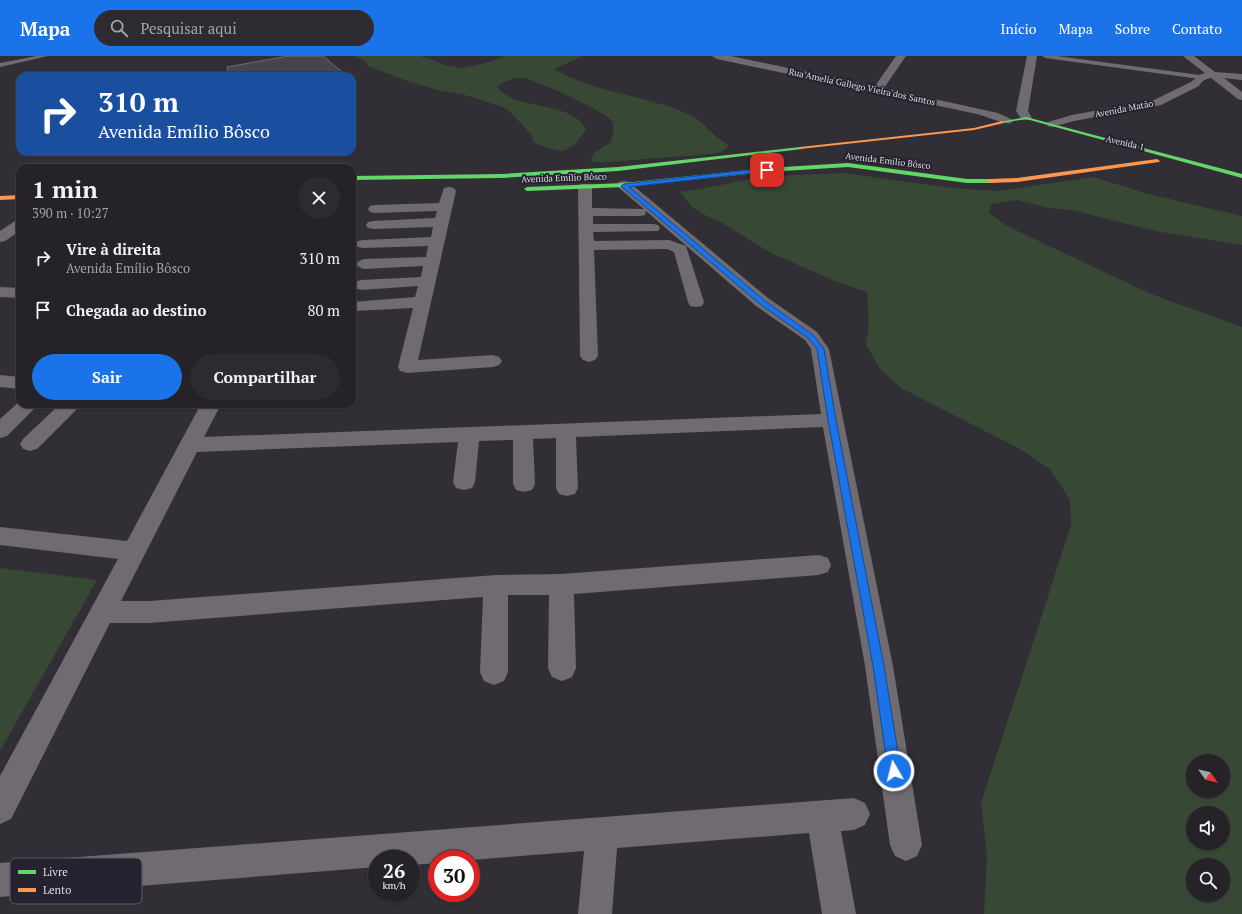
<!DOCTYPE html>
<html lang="pt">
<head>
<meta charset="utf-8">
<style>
  :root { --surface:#252228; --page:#2d2a30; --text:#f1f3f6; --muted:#a3a4a8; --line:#423f45; --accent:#1a73e8 }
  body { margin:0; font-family:"PT Serif",serif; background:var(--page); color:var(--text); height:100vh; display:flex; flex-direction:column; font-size:15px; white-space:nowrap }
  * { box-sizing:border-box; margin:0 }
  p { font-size:13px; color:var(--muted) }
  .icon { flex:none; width:22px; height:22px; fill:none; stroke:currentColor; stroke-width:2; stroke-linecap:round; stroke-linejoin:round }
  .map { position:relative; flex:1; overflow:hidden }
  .side { position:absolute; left:16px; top:108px; width:340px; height:244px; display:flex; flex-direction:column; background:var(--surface); border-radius:12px; box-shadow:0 1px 3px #0004,0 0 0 1px var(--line) }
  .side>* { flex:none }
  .top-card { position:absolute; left:16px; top:16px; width:340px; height:84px; border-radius:12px; box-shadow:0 1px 3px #0004,0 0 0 1px var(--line); background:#1a4fa0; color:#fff; overflow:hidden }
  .needle { width:26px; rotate:124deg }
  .fabs { position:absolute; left:1186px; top:698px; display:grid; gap:8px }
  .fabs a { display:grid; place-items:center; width:44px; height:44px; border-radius:50%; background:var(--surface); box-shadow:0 1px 3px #0004,0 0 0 1px var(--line); font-size:20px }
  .speed { position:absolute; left:368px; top:794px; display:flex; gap:8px; font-size:20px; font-weight:700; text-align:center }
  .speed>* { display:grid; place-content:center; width:52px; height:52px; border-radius:50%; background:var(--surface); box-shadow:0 1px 3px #0004,0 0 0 1px var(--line); line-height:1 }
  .speed small { font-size:10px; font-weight:400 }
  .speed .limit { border:6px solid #d22; background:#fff; color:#111 }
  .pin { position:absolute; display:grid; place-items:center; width:34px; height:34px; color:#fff; margin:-17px; border-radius:8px; box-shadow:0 2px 6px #0006 }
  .me { position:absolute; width:44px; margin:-22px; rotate:352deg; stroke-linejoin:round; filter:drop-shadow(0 0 3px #0008) }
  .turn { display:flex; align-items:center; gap:14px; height:84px; padding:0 16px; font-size:18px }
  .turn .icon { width:52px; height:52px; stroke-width:2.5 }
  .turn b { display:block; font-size:28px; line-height:34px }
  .round { display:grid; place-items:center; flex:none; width:42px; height:42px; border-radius:21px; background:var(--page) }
  .summary { display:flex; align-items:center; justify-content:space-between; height:68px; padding:0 16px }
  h1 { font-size:24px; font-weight:700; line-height:30px }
  .button { display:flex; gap:8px; margin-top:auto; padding:8px 16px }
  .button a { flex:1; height:46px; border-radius:24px; background:var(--accent); color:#fff; font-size:16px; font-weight:700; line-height:46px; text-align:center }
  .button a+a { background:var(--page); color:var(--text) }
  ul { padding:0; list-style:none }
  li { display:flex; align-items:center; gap:12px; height:52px; padding:0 16px }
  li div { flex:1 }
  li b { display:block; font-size:15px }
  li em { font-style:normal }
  header { display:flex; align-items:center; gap:24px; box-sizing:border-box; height:56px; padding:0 20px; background:var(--accent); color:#fff }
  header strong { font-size:19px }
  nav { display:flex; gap:22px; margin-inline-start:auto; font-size:14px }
  .search { width:280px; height:36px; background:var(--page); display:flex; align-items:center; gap:10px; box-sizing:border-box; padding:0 14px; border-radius:22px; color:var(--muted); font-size:15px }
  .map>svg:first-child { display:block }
</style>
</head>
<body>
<header>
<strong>Mapa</strong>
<div class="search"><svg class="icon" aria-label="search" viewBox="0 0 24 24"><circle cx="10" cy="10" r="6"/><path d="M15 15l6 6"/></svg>Pesquisar aqui</div>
<nav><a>Início</a><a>Mapa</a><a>Sobre</a><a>Contato</a></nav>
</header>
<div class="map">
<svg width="1242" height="858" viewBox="0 0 1242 858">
  <rect width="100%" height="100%" fill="#312e36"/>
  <g fill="#374934" fill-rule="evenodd">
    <path d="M354 0H420L436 5 444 9 461 12 486 7 505 0H583L554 13C594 36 635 38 676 53 684 56 697 62 703 68 711 76 719 84 729 89 725 96 718 97 710 98 684 100 659 102 633 104 618 105 605 108 590 105L594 97 611 86C612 79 615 72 612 65 607 56 534 23 523 22 515 21 503 25 497 31 515 55 568 44 586 72 585 79 578 81 576 88L563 95 547 92 533 86 531 78 510 56 502 51 462 38 442 35 410 26 368 10 365 5Z"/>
    <path d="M844 117 952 132 997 135 1094 121 1144 137 1242 160V189L1155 175 1072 154 1048 152 1018 144 991 148 989 157 1007 170 1151 238 1242 271V858H984L987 800 981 747 1071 469 1070 444 1050 413 1020 393 901 332 880 313 866 288 869 266 867 236 837 226 771 197 721 166 705 159 691 150 680 136C706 133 731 126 757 122 785 118 815 119 844 117ZM1193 705H1223V735H1193ZM1193 757H1223V787H1193ZM1193 809H1223V839H1193Z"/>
    <polygon points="0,512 97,524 0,695"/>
  </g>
  <polygon fill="#49434c" stroke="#6e6a70" points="288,0 323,0 347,20 228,20 227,11"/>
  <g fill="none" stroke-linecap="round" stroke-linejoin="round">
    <g fill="#6f6b70" fill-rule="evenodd">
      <polygon points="37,0 48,0 0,11 0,7"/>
      <polygon points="1042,0 1057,0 1200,19 1203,21 1200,23 1045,2"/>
    </g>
    <g fill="#6f6b70" fill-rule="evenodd">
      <path d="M712 0H731L875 30 896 0H906L884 32 998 57 1011 63 1013 65 1011 67C1004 69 986 60 977 58L717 3Z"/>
      <polygon points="1027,0 1037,0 1028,55 1032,62 1030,64 1022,64 1016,55"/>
      <path d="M1183 0H1194L1215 16 1242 18V24L1224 22 1242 36V44L1238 43 1211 22C1205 23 1202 25 1199 30L1161 49 1074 65 1052 71 1048 70 1046 68 1048 66 1072 59 1154 44 1191 26 1199 19 1205 17Z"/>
      <polygon points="624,125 629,126 768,242 817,276 829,293 893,610 922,789 917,800 906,805 895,800 890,789 865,610 823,371 576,381 578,432 575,438 567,440 559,438 556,432 556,382 533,383 535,428 532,434 524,436 516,434 513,428 513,384 479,385 475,426 472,432 464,434 456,432 453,426 458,386 197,396 121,545 149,545 496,519 561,518 819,499 828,502 831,509 828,516 819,519 574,538 576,612 572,621 562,625 552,621 548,612 549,539 508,539 508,616 504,625 494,629 484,625 480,616 483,541 149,567 110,567 11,763 0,768 0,720 118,503 0,489 0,471 127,485 201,348 221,348 204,381 821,358 811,293 805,284 756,250 646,155 645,159 640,160 593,160 593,168 653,168 658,169 660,172 658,175 593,176 594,185 669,184 686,190 704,246 702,250 696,251 690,250 688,246 674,196 667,193 594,194 598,300 595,304 589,306 583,304 580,300 578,131 580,128 590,128 592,131 592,152 644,153 619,132 617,129 619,126"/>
      <polygon points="449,131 454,132 456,135 418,304 493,299 499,301 502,305 499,309 493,311 407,317 400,315 398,311 413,252 355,255 352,254 352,246 415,241 418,230 361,234 355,232 353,229 355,226 361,224 421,221 423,210 364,213 359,211 356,208 359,205 364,203 426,201 428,190 363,192 358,191 356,188 358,185 363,184 431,181 433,171 373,173 368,172 366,169 368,166 373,165 435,162 437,155 375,157 370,156 368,153 370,150 375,149 439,147 444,132"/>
      <polygon points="20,164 20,175 5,185 0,186 0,175 15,165"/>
      <polygon points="0,231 20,232 20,242 0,241"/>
      <polygon points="0,319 20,321 20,333 0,331"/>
      <polygon points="20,345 20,348 39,348 7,380 0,382 0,363"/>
      <polygon points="60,348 82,348 37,393 30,395 23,393 20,388 23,383"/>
      <polygon points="854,742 865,747 870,758 865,769 854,774 841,775 856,858 822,858 809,777 617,792 612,858 578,858 584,795 471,804 437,803 437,807 411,809 411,803 377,803 377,811 0,841 0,807"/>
    </g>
    <g fill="#63d668" fill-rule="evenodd">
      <polygon points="1026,61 1242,118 1242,122 1026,63 1002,67 1000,66"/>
      <polygon points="800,91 802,92 802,93 618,115 501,122 352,124 352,120 501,118 618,111"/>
      <polygon points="848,107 967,123 990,123 993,125 990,127 967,127 848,111 767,116 624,131 527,135 524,133 527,131 624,127 767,112"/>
    </g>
    <g fill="#ff974d" fill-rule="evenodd">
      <polygon points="1002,65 1004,67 974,74 800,93 798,92 800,91 974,72"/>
      <polygon points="1157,103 1160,105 1159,106 1017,126 990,127 987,125 990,123 1017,122"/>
      <polygon points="20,139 20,143 0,144 0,140"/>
    </g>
  </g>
  <polygon fill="#1a73e8" stroke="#114b97" points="767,112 770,114 769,115 629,131 765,245 813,279 824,293 836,364 884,610 901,715 899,719 894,721 890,719 888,715 873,610 828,364 817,293 808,282 760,248 621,130 624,128"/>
  <g text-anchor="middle" stroke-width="4" stroke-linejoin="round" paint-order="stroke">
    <g font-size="9" fill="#dfdce6" stroke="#26222f">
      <text transform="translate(862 31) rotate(12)" y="3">Rua Amelia Gallego Vieira dos Santos</text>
      <text transform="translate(1124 53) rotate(-11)" y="3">Avenida Matão</text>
      <text transform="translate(1125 87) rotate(13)" y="3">Avenida 1</text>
      <text transform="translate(888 105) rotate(7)" y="3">Avenida Emílio Bôsco</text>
      <text transform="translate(564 122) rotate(-2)" y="3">Avenida Emílio Bôsco</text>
    </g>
  </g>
  <rect x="10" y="802" width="132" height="46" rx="6" fill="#26222f" stroke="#5e5a66" stroke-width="1"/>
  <rect x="18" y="814" width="18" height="4" fill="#63d668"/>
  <rect x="18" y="832" width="18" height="4" fill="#ff974d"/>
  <g font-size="11" fill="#dfdce6">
    <text x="43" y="820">Livre</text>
    <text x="43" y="838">Lento</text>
  </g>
</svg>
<div class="fabs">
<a><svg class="needle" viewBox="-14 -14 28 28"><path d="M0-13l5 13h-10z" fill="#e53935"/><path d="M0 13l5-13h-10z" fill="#a3a4a8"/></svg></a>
<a><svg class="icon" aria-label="sound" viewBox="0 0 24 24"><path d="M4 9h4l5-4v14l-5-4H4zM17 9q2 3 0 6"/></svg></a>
<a><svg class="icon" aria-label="search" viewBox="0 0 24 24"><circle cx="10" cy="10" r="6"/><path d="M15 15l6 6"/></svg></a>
</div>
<div class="speed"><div>26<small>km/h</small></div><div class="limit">30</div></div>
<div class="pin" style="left:767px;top:114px;background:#d93025"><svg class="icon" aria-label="arrive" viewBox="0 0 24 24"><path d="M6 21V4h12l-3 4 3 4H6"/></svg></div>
<svg class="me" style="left:894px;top:715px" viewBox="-20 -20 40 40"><circle r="17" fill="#1a73e8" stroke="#fff" stroke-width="3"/><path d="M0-11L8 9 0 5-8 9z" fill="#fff"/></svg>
<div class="top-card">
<div class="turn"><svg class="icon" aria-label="right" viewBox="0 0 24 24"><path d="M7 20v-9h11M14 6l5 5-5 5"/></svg><div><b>310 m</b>Avenida Emílio Bôsco</div></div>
</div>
<section class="side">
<div class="summary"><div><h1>1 min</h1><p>390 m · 10:27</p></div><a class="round"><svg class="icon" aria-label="close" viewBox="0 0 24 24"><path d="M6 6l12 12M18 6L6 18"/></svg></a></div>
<ul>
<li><svg class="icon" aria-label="right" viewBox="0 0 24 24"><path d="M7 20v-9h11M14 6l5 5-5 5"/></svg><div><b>Vire à direita</b><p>Avenida Emílio Bôsco</p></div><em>310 m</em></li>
<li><svg class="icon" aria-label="arrive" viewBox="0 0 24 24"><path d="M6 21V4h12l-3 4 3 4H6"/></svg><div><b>Chegada ao destino</b></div><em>80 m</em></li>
</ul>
<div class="button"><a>Sair</a><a>Compartilhar</a></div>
</section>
</div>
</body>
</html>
